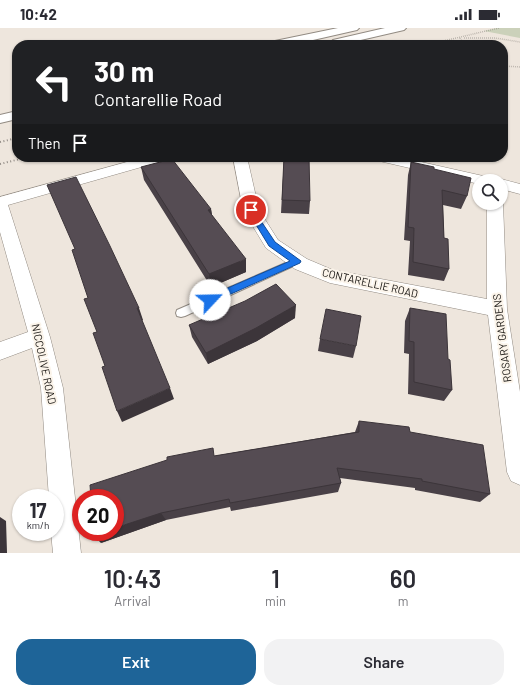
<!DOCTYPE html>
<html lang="en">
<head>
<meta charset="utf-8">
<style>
  :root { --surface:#fff; --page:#f2f2f3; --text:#2b2b33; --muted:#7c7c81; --accent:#1e6498 }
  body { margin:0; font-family:Barlow,sans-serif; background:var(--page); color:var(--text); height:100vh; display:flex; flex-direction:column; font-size:15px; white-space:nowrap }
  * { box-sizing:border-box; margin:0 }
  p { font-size:13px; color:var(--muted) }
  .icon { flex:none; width:22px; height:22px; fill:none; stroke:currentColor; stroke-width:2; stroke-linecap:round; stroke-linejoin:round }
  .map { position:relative; height:525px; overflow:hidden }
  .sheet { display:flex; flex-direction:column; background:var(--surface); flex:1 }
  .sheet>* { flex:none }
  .banner { position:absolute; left:12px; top:12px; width:496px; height:122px; border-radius:16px; box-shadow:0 1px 3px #0004; background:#202124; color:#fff; overflow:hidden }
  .tools { position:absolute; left:472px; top:146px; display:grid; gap:8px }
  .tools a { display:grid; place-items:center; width:36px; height:36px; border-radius:50%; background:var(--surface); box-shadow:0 1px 3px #0004; font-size:20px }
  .speed { position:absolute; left:12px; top:461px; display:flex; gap:8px; font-size:20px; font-weight:700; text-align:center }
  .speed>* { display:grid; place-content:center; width:52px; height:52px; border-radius:50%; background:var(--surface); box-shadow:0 1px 3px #0004; line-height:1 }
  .speed small { font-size:10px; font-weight:400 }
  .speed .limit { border:6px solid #d22; background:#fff; color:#111 }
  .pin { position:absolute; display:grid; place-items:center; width:34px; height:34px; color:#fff; margin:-17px; border:2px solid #fff; border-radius:50%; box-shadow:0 1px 4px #0007 }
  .me { position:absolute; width:44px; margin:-22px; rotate:66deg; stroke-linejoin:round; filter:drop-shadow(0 0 3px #0008) }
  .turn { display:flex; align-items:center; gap:14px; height:84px; padding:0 16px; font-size:18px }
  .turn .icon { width:52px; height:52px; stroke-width:2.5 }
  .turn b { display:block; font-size:28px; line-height:34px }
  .then { display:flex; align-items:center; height:38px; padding:0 16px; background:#0003; gap:8px; font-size:15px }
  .eta { display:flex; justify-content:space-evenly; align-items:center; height:68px; text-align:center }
  .eta b { font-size:24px; font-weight:600; line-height:28px }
  .cta { display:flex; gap:8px; margin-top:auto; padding:8px 16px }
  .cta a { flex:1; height:46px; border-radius:16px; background:var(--accent); color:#fff; font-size:16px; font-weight:600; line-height:46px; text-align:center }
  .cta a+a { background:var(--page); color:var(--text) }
  .status { display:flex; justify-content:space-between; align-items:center; height:28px; padding:0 20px; background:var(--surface); direction:ltr }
  .status svg { height:11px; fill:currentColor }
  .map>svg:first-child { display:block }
</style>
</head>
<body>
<div class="status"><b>10:42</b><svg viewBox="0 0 49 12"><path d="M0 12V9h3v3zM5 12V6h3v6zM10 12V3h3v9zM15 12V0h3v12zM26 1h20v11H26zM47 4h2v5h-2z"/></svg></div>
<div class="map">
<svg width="520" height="525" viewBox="0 0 520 525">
  <rect width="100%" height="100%" fill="#eee6dd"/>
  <polygon fill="#cbd1ba" points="497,0 520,0 520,10 484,3"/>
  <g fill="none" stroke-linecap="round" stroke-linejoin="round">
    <g stroke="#928b83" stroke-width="2">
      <polygon id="lane" points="297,230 302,233 300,235 185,288 181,289 177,288 176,285 177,282"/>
    </g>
    <g stroke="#928b83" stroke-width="1">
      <g id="street">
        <polygon points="145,129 168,129 166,132 8,177 50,309 63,360 81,525 53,525 51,504 55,504 55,470 49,470 41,360 32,320 0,332 0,314 28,304 0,204 0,169"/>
        <polygon points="233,129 247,129 259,182 278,212 307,231 333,242 487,271 487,175 501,175 501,172 503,175 507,281 520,364 520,457 511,453 507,444 488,287 330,255 295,241 266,220 243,182"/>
        <polygon points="373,129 399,129 492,150 495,153 479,153 479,156 375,132"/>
        <polygon points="501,151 520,156 520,166 501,161 501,153 495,153"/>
      </g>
    </g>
    <g stroke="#928b83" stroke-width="2">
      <g id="highway">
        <polygon points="338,0 359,0 357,2 291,17 269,17 271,15 275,13"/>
        <polygon points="385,0 406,0 404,2 339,17 333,16 331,14 333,12"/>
        <polygon points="17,83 17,91 0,95 0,87"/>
      </g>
    </g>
    <g stroke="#918b85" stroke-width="1.5" stroke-dasharray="0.5 1.5" stroke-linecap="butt">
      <polyline points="460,10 463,17"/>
      <polyline points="464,10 495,10 520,14"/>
      <polyline points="426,17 499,0"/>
      <polyline points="503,38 520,39"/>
    </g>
    <g stroke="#918b85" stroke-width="2" stroke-dasharray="1 2.5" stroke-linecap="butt">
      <polyline points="0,114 17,110"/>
      <polyline points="0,136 28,129"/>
    </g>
    <use href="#lane" fill="#fff" fill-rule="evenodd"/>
    <use href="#street" fill="#fff" fill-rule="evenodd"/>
    <use href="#highway" fill="#fff" fill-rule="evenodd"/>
  </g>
  <g fill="#494147">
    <polygon points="284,129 310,173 309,186 281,185"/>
    <polygon points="411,134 434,141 467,168 461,181 443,177 444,210 449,241 444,253 408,247 410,213 404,212 408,147"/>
    <polygon points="141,139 211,181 212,187 246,244 211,259 144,152"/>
    <polygon points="410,280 448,331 452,362 444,373 408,366 409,326 404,325 405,293"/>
    <polygon points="295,290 257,313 208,336 192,309 189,297"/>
    <polygon points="320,311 356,318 353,330 318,323"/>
    <polygon points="359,393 410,404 490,466 480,474 415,462 415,460 340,450 341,455 338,464 231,483 230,479 166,492 101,515 214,428 355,404"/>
  </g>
  <g fill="#3c353a">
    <polygon points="211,181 213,194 208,182"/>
    <polygon points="246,231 246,244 211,259 209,246"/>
    <polygon points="296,277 295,290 257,313 208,336 206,325"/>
    <polygon points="137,280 139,280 143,292 141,293"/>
    <polygon points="170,360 174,371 122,394 117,383"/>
    <polygon points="161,485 166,492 101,515 94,508 104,504 115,504 115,500"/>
    <polygon points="0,489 6,493 7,525 0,525"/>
  </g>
  <g fill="#554c53" stroke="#3c353a">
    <polygon points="284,129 309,129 310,173 282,172"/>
    <polygon points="172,131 211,181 208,182 246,231 209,246 141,139"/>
    <polygon points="411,134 434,139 434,141 471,150 467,168 442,162 444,210 448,211 449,241 413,234 414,200 408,199"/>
    <polygon points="76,149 110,218 139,280 137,280 170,360 117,383 102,339 105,338 93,305 97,304 84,271 88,270 72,222 75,221 47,157"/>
    <polygon points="276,256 296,277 256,300 206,325 189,297 245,273"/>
    <polygon points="410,280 446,286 448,331 450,332 452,362 414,354 414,314 409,313"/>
    <polygon points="326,281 361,288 356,318 320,311"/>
    <polygon points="359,393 409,399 410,404 483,417 490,466 422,453 422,451 337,440 341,455 230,475 229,471 161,485 115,500 115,470 91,470 90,457 167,432 167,429 213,420 214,428 359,404"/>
    <polygon points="93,504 104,504 94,508"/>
  </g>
  <polygon fill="#1a73e8" stroke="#114b97" points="251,180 253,181 275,214 301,233 300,235 213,274 207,274 206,272 207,269 290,233 269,218 247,182"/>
  <g text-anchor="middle" stroke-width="4" stroke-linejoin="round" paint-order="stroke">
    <g font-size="11" fill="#15120f" stroke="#fbf4ea">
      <text transform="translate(370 255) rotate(13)" y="4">CONTARELLIE ROAD</text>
      <text transform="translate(502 310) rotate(-97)" y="4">ROSARY GARDENS</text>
      <text transform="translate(44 336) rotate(78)" y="4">NICCOLIVE ROAD</text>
    </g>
  </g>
</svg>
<div class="tools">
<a><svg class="icon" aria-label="search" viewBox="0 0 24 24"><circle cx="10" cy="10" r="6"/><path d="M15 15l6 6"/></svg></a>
</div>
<div class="speed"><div>17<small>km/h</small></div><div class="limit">20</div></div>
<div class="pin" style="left:251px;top:182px;background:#d93025"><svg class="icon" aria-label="arrive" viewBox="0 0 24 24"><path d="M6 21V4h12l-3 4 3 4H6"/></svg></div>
<svg class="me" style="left:210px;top:272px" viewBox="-20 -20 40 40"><circle r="19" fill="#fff"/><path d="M0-13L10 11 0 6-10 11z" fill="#1a73e8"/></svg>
<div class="banner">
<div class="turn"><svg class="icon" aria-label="left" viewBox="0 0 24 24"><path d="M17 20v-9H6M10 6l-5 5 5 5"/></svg><div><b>30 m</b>Contarellie Road</div></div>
<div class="then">Then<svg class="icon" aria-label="arrive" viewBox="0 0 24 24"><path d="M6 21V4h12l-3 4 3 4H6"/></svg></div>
</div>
</div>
<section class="sheet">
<div class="eta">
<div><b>10:43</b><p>Arrival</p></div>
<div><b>1</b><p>min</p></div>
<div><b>60</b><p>m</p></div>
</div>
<div class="cta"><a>Exit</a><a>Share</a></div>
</section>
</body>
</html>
